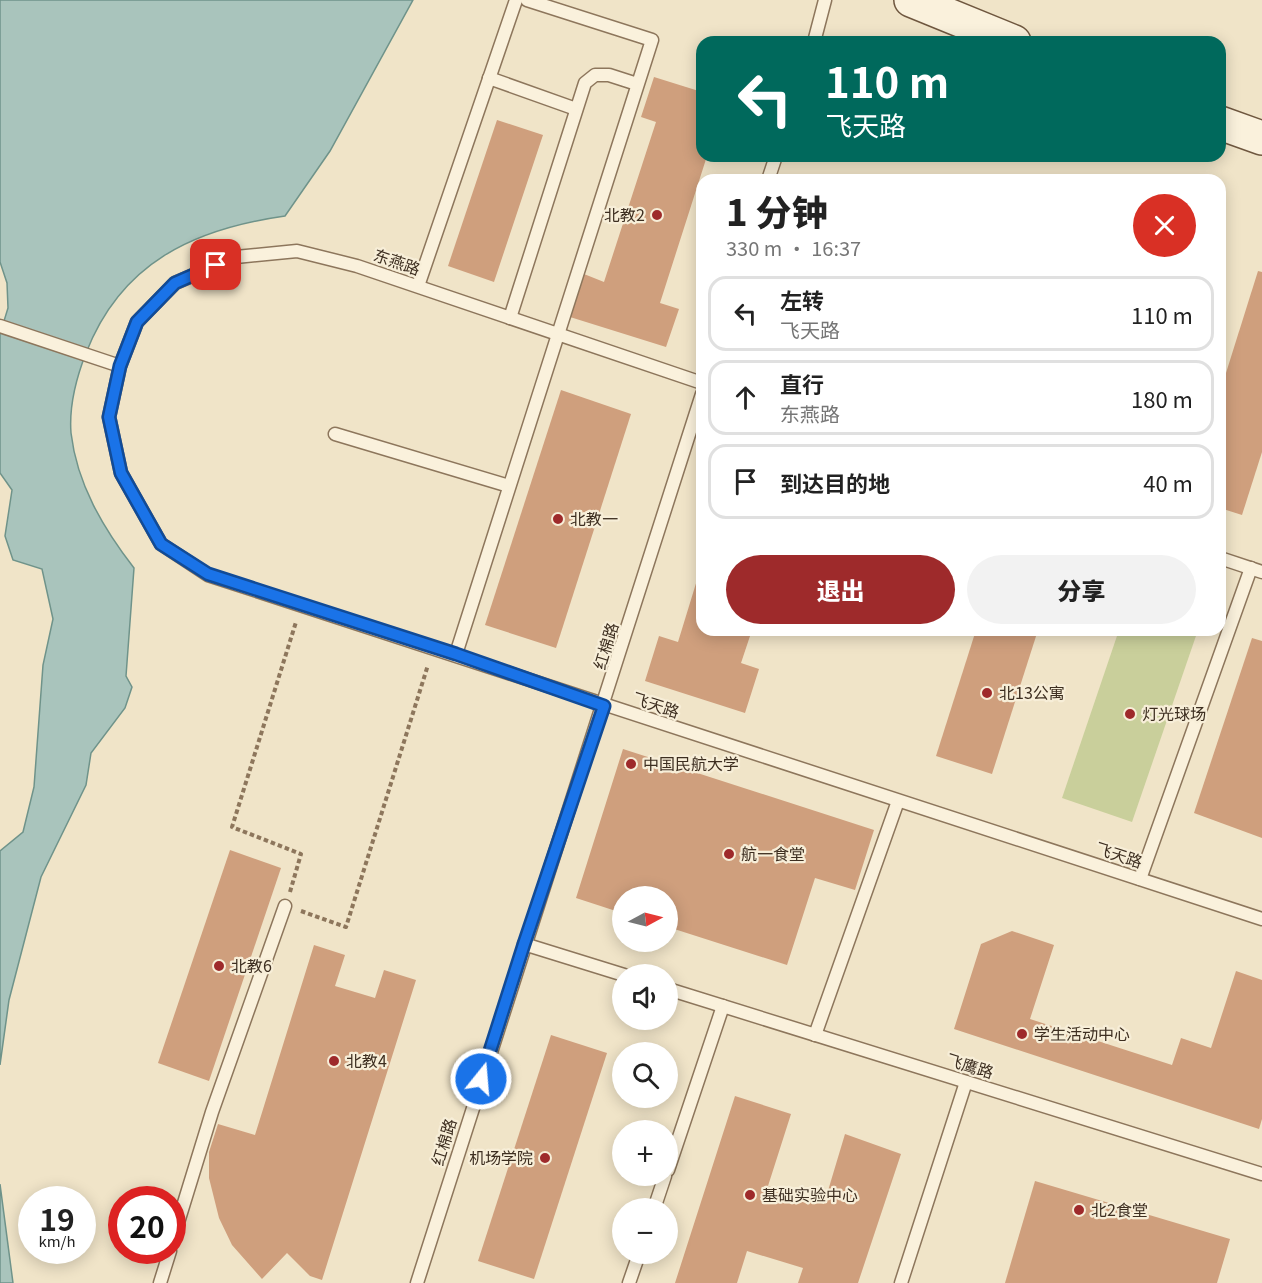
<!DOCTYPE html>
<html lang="zh">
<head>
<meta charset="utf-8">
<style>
  :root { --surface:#fff; --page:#f2f2f2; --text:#222; --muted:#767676; --line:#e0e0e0; --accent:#9e2a2b }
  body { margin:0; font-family:Georgia,"Noto Sans SC",serif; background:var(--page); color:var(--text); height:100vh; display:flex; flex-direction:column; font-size:22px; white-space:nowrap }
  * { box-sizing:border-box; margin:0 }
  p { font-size:20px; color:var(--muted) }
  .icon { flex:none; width:33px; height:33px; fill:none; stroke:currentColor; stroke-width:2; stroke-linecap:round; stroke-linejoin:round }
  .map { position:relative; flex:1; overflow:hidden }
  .panel { position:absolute; left:696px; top:174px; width:530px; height:462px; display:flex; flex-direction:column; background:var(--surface); border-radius:18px; box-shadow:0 3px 15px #0003 }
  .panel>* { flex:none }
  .banner { position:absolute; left:696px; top:36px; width:530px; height:126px; border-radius:18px; box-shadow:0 3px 15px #0003; background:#00695c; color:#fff; overflow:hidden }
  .needle { width:39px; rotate:83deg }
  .controls { position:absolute; left:612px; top:886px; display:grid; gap:12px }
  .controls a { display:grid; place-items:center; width:66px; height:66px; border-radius:50%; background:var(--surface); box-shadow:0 3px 15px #0003; font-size:30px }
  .speed { position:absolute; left:18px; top:1186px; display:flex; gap:12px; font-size:30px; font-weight:700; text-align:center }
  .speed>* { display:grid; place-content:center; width:78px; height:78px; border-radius:50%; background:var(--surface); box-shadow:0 3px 15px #0003; line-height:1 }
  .speed small { font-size:15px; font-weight:400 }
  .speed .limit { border:9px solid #d22; background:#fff; color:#111 }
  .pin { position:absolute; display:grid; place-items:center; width:51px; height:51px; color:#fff; margin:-26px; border-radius:12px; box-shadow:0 3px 9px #0006 }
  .me { position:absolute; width:66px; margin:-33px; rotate:17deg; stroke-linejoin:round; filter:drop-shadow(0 0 4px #0008) }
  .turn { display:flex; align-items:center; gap:21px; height:126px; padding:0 30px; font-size:27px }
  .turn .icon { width:78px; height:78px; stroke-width:2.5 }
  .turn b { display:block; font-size:42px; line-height:51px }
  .round { display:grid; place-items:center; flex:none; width:63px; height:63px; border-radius:32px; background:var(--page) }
  .headline { display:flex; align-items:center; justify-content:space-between; height:102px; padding:0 30px }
  h1 { font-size:36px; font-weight:800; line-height:45px }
  .button { display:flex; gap:12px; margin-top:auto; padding:12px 30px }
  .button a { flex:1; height:69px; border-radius:36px; background:var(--accent); color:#fff; font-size:24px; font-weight:800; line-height:69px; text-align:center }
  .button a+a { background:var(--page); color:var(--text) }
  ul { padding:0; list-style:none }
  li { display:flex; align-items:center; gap:18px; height:75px; margin:0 12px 9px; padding:0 18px; border:3px solid var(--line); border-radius:18px }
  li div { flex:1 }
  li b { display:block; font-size:22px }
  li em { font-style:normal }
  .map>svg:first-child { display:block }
</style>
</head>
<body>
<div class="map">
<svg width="1262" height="1283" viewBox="0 0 1262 1283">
  <rect width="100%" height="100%" fill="#f0e4c8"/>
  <polygon fill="#c9cf9b" points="1119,630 1198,630 1132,822 1062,798"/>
  <g fill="#a9c4bc" stroke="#6f938a" stroke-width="1.5">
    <path d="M0 0H413L330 151 285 216C193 229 121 263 86 353 77 376 69 407 71 433 77 484 103 528 134 568L126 676 132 687 125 708 91 753 86 785 41 877 9 1000 0 1065V851L23 832 34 787 43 665 53 619 42 569 13 560 5 536 12 490 0 473V334L8 308 7 283 0 262Z"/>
    <polygon points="0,1184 13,1283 0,1283"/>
  </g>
  <g fill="#cf9f7d">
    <polygon points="654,77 702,92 702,156 707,156 660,303 679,309 666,347 570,317 584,274 604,282 656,122 641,117"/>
    <polygon points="497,120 543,135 494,282 448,266"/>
    <polygon points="1258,271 1262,272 1262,452 1242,515 1220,508 1220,392"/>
    <polygon points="561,390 631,414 556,648 485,625"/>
    <polygon points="701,567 702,630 752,630 741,663 759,669 745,713 645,681 659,636 678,642"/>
    <polygon points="976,630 1038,630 992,774 936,756"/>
    <polygon points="1252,638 1262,641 1262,838 1194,813"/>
    <polygon points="623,749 874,830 855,890 815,878 787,965 668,927 668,897 622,897 622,913 576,898"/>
    <polygon points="230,850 281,868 209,1081 158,1063"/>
    <polygon points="1012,931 1054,945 1030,1019 1172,1065 1181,1038 1211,1048 1236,971 1262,980 1262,1119 1259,1129 954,1029 981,944"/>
    <polygon points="314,945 345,955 335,986 375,998 384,970 416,980 322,1280 310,1276 287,1253 262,1279 232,1245 219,1218 209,1178 209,1152 218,1124 255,1135"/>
    <polygon points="551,1035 607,1053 534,1279 478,1261"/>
    <polygon points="735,1096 791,1114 768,1186 824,1204 845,1134 901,1154 858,1283 798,1283 803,1268 747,1251 737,1283 675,1283"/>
    <polygon points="1035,1181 1230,1239 1217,1283 1005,1283"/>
  </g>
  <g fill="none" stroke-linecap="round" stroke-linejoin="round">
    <g stroke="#8d765c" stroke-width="15">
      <g id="lane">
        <polyline points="814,42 825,0"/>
        <polyline points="489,78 576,109"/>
        <polyline points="768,180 776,156"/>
        <polyline points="418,286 516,0"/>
        <polyline points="510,318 585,83 595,75 609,75 637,84"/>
        <polyline points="0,326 120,366"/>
        <polyline points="702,383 357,266 297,251 236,257 175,283 137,322 120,366 109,417 121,473 161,544 208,575 1262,919"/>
        <polyline points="335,434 509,486"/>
        <polyline points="1220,558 1262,572"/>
        <polyline points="456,654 652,40 527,0"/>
        <polyline points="1140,879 1251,568"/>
        <polyline points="524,944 624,975"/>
        <polyline points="668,989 1262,1174"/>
        <polyline points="815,1035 898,801"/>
        <polyline points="668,1170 723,1006"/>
        <polyline points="654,1209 665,1176"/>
        <polyline points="172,1242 212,1112 285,906"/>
        <polyline points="160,1283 170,1251"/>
        <path d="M417 1283C510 986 609 691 702 394"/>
        <polyline points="629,1283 639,1254"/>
        <polyline points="901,1283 966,1082"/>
      </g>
    </g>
    <g stroke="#6f573f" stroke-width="36">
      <g id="secondary">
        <polyline points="911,0 1014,42"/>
        <polyline points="1220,123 1262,138"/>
      </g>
    </g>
    <g stroke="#8d765c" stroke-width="4" stroke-dasharray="4.5 3" stroke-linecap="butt">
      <polyline points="290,892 301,854 232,827 296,622"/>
      <polyline points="301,911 346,927 428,665"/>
    </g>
    <use href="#lane" stroke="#faf1dc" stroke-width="12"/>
    <use href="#secondary" stroke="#faf1dc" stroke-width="33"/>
  </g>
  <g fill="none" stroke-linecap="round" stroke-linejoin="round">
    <g stroke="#114b97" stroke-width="15">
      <polyline id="route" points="216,265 175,283 137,322 120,366 109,417 121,473 161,544 208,574 456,654 604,706 524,944 481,1079"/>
    </g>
    <use href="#route" stroke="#1a73e8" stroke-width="10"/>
  </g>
  <g fill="#9e2a2b" stroke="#f7eed8" stroke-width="2">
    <circle cx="657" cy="215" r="6"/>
    <circle cx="558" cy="519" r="6"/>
    <circle cx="987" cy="693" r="6"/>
    <circle cx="1130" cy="714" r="6"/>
    <circle cx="631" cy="764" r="6"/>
    <circle cx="729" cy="854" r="6"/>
    <circle cx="219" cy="966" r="6"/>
    <circle cx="1022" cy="1034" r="6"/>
    <circle cx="334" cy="1061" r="6"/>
    <circle cx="545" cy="1158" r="6"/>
    <circle cx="750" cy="1195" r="6"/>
    <circle cx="1079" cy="1210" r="6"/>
  </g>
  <g text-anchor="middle" stroke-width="4.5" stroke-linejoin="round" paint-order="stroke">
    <g font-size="16" fill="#3d2e20" stroke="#f7eed8" text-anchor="start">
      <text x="645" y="221" text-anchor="end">北教2</text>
      <text x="570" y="525">北教一</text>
      <text x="999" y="699">北13公寓</text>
      <text x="1142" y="720">灯光球场</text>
      <text x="643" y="770">中国民航大学</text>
      <text x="741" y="860">航一食堂</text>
      <text x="231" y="972">北教6</text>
      <text x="1034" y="1040">学生活动中心</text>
      <text x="346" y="1067">北教4</text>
      <text x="533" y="1164" text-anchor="end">机场学院</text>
      <text x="762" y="1201">基础实验中心</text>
      <text x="1091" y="1216">北2食堂</text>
    </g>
    <g font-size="16" fill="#3d2e20" stroke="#f7eed8">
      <text transform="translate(397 262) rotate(19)" y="6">东燕路</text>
      <text transform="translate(606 646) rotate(-73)" y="6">红棉路</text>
      <text transform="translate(656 705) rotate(18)" y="6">飞天路</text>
      <text transform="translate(1119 855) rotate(18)" y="6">飞天路</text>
      <text transform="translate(970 1066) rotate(17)" y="6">飞鹰路</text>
      <text transform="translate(444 1142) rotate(-73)" y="6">红棉路</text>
    </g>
  </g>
</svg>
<div class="controls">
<a><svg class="needle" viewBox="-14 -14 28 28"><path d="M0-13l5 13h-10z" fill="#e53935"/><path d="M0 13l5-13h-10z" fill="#767676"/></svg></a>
<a><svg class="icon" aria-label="sound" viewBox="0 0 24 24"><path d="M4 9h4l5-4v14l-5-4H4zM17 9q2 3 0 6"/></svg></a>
<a><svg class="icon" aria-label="search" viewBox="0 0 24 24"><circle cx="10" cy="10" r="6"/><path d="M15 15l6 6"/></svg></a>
<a>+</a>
<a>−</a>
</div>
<div class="speed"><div>19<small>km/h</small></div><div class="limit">20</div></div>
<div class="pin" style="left:216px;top:265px;background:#d93025"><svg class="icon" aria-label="arrive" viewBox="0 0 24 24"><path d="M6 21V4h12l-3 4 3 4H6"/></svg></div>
<svg class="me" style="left:481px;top:1079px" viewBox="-20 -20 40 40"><circle r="17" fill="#1a73e8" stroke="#fff" stroke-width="3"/><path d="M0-11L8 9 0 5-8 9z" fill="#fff"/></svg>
<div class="banner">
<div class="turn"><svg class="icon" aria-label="left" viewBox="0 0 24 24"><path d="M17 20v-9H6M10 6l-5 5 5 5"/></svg><div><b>110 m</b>飞天路</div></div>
</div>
<section class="panel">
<div class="headline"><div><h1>1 分钟</h1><p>330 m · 16:37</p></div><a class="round" style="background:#d93025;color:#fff"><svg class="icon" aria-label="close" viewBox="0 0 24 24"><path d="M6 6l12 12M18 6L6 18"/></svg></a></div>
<ul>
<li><svg class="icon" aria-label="left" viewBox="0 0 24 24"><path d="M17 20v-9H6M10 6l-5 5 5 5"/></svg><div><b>左转</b><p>飞天路</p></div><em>110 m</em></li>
<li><svg class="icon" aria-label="ahead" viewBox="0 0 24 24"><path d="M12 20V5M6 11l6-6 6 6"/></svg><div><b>直行</b><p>东燕路</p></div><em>180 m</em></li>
<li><svg class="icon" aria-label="arrive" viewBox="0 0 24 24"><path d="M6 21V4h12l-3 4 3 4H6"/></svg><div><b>到达目的地</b></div><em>40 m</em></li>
</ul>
<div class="button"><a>退出</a><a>分享</a></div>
</section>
</div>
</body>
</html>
